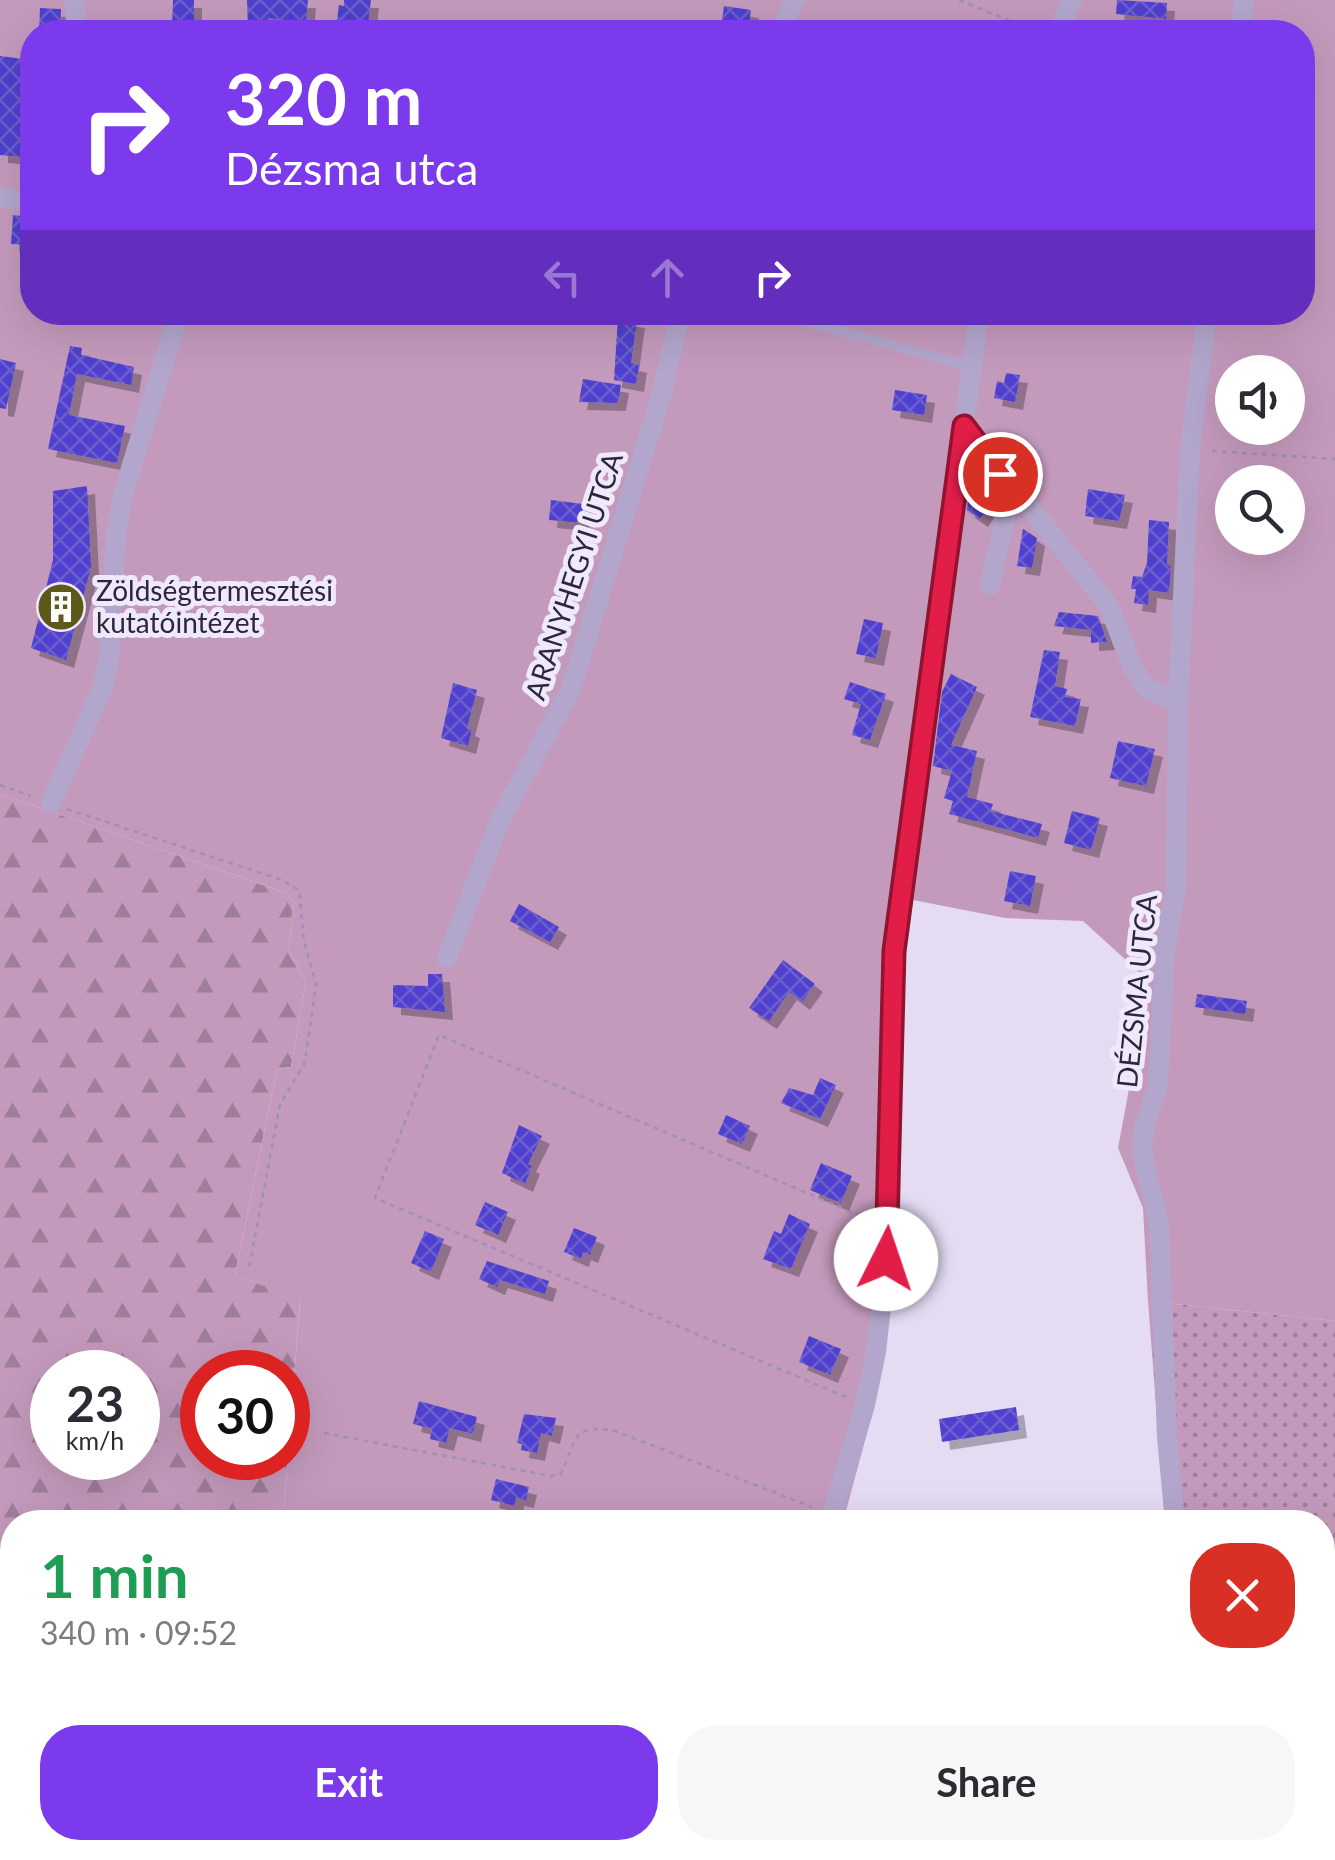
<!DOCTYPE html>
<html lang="en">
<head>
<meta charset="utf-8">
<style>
  :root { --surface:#fff; --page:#f7f7f7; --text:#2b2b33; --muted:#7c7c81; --accent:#7c3aed }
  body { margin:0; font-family:Lato,sans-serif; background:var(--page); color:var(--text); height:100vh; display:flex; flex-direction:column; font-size:38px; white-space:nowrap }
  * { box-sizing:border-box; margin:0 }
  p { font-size:32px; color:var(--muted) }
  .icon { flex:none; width:55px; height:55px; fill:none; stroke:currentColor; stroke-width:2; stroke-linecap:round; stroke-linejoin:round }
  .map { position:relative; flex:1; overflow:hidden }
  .panel { position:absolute; left:0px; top:1510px; width:1335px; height:350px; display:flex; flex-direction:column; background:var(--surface); border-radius:40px 40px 0 0; box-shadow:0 10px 40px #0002 }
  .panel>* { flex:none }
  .banner { position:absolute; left:20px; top:20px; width:1295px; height:305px; border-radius:40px; box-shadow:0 10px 40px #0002; background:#7c3aed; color:#fff; overflow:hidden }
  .controls { position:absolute; left:1215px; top:355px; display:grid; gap:20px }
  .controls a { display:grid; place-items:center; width:90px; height:90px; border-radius:50%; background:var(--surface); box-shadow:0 10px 40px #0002; font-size:50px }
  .speed { position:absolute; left:30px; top:1350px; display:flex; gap:20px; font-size:50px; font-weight:700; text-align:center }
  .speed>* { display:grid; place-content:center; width:130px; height:130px; border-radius:50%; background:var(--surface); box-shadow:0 10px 40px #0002; line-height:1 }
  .speed small { font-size:25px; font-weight:400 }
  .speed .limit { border:15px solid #d22; background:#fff; color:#111 }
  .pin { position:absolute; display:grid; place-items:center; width:85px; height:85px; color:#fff; margin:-42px; border:5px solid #fff; border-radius:50%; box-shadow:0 2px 10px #0007 }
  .me { position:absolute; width:110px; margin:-55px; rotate:4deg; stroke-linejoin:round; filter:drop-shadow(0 0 8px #0008) }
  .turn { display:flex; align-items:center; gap:35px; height:210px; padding:0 40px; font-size:45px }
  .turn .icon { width:130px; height:130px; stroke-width:2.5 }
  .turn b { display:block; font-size:70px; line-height:85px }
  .lanes { display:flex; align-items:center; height:95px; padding:0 40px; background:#0003; justify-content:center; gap:50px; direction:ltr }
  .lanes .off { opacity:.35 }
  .round { display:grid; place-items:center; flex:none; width:105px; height:105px; border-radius:40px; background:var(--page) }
  .head { display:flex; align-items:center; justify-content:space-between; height:170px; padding:0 40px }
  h1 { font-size:60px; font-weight:700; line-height:75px; color:#1e9e55 }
  .cta { display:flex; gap:20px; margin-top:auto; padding:20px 40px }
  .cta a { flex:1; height:115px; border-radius:40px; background:var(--accent); color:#fff; font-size:40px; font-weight:700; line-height:115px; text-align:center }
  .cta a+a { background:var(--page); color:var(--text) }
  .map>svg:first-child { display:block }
</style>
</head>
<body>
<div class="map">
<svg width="1335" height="1860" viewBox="0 0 1335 1860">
  <defs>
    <pattern id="grass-dots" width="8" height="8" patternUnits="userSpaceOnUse" patternTransform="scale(2.5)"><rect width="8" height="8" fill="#c49abc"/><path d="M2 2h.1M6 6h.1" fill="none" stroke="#9f7e9a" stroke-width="1.8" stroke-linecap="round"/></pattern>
    <pattern id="forest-firs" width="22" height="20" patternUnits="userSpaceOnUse" patternTransform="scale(2.5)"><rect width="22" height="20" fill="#c49abc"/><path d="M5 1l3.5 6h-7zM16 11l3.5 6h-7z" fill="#9f7e9a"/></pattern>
    <pattern id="building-cross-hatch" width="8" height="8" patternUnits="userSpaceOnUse" patternTransform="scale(2.5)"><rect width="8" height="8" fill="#4f3fcf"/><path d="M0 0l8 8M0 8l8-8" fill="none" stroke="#6b5fcc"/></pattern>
    <filter id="shadow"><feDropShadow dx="8" dy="8" stdDeviation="0" flood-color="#0004"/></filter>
  </defs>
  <rect width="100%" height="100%" fill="#e5dcf4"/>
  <polygon fill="url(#grass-dots)" points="1148,1301 1335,1321 1335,1860 1224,1860 1223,1848 1322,1848 1322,1522 1165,1522"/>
  <path fill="url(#forest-firs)" fill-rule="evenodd" d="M0 794 286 893 293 902 289 950 306 982 291 1067 277 1069 235 1275 300 1299 283 1522H12V1848H177L176 1860H0ZM52 1372H138V1458H52ZM202 1372H288V1458H202Z"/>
  <g fill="#c49abc" fill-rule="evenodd">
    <path d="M0 0H1335V1321L1148 1301 1143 1208 1118 1148 1149 981 1083 921 1005 918 913 900 893 1057 874 1407 843 1522H283L300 1300 235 1275 277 1069 291 1067 306 982 289 950 293 902 286 893 0 794ZM32 32H1302V312H32ZM1232 372H1288V428H1232ZM1232 482H1288V538H1232Z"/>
    <polygon points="177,1848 1207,1848 1208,1860 176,1860"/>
  </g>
  <g fill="url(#building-cross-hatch)" filter="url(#shadow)">
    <polygon points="173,0 194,0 194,25 172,25"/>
    <polygon points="247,0 308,0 306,23 268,18 268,30 248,31"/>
    <polygon points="344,0 371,0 367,32 336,28 339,5 344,6"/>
    <polygon points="1117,0 1167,3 1166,19 1116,14"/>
    <polygon points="724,6 751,10 748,32 721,28"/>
    <polygon points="40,8 61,9 60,32 39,32"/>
    <polygon points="0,56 32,60 23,157 0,155"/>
    <polygon points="13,215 32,217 30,245 11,244"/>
    <polygon points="618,317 637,320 631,363 639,365 636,384 614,380"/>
    <polygon points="70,346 82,348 81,355 134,367 131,385 77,374 69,415 125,426 117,463 48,449"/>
    <polygon points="0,359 16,363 6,409 0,408"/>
    <polygon points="1006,373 1020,375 1015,402 994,398 997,381 1004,383"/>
    <polygon points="583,379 621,385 618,403 579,402"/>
    <polygon points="895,390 927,395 924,415 892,410"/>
    <polygon points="980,477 992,486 985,497 991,502 980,519 967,510 969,492"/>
    <polygon points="87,486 91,567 66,660 31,648 53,560 53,491"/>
    <polygon points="1088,489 1125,495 1119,521 1085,516"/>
    <polygon points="551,500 583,504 581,523 549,520"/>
    <polygon points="1149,520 1169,522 1167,565 1171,566 1169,593 1149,590 1148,605 1134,603 1136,589 1131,589 1133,576 1142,577 1147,563"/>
    <polygon points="1023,529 1037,538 1032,568 1017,566"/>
    <polygon points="1059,612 1098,616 1107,642 1091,643 1091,630 1054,626"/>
    <polygon points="864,619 883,623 876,658 856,654"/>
    <polygon points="1044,650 1060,652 1055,686 1067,689 1065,697 1081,699 1075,726 1030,717"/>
    <polygon points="951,674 977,687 951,745 977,751 967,797 993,804 991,811 1042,824 1038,838 949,814 953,801 944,798 952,771 933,766 942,692"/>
    <polygon points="850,682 886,694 870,740 852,735 861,704 844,699"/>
    <polygon points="453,683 477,690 467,728 472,730 468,746 441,738"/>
    <polygon points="1118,741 1155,749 1146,786 1110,778"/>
    <polygon points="1072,811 1100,818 1091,850 1064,843"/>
    <polygon points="1010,871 1036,876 1030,906 1004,901"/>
    <polygon points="519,904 559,927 550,942 510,921"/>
    <polygon points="783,960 815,984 802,1002 789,992 769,1021 749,1008"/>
    <polygon points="428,974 442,974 445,1012 393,1007 393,985 428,986"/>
    <polygon points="1197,994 1247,1001 1245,1014 1195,1007"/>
    <polygon points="820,1078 836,1085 820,1119 781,1103 789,1088 813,1095"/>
    <polygon points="726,1115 750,1126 742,1144 718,1134"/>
    <polygon points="519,1125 542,1136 528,1164 532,1166 525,1184 502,1173"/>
    <polygon points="821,1163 852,1176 841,1203 810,1190"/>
    <polygon points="485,1202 508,1212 498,1235 475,1225"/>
    <polygon points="789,1214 810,1224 791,1269 763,1259 774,1231 781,1234"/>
    <polygon points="574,1228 597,1237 590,1255 583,1252 581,1259 564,1252"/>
    <polygon points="425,1231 444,1239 431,1272 411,1263"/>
    <polygon points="487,1261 549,1281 545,1294 500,1280 497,1287 479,1279"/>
    <polygon points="809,1336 841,1349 830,1375 799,1362"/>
    <polygon points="419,1401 477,1417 473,1434 450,1428 446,1443 430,1439 432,1429 413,1424"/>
    <polygon points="1016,1407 1019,1430 942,1442 939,1419"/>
    <polygon points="524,1414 556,1418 552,1436 541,1433 537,1453 521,1450 522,1444 517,1443"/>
    <polygon points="496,1479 529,1487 526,1500 516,1498 515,1506 491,1500"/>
  </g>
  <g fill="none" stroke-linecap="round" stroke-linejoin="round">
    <g stroke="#9d90b9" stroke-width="2.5" stroke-dasharray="5 5" stroke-linecap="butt">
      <polyline points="959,0 1037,32"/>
      <polyline points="1212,451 1335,459"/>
      <polyline points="0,785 31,796"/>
      <polyline points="67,809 279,879 299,890 304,942 316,983 312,1015 304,1065 280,1104 249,1268"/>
      <polyline points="846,1397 375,1198 439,1035 872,1221"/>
      <path d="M324 1433 551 1476 561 1474C577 1438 572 1423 615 1431L812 1507"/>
      <polyline points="676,1848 728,1852"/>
    </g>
    <g stroke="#b3a6cd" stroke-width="10">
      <polyline points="769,312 969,366"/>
      <polyline points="740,1860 743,1848"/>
    </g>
    <g stroke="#b3a6cd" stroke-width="20">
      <polyline points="74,0 77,32"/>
      <polyline points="780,32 795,0"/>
      <polyline points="1057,32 1072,0"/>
      <polyline points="1241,32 1244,0"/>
      <polyline points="0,197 32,203"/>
      <polyline points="964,426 1109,606 1132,666 1146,688 1178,702 1176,888 1165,950 1158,1085 1144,1127 1142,1151 1159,1225 1167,1437 1175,1522"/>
      <polyline points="990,585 1011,491"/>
      <polyline points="1178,702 1190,450 1207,312"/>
      <polyline points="51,803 102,689 109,660 116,534 123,494 176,323 174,312"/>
      <polyline points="447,958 500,820 571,689 661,396 681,312"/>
      <polyline points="830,1522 865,1405 876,1352 890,1228 894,951 979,312"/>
      <polyline points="797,1848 798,1860"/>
      <polyline points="1212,1848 1212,1860"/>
    </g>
  </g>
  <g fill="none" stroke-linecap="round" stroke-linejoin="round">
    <g stroke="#92132f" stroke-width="25">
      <polyline id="route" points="886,1259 894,951 964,426 1000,474"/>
    </g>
    <use href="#route" stroke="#e11d48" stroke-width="18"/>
  </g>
  <defs>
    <g id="building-disc" transform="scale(2.5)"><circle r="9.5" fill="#5e591a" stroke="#f0e9fb"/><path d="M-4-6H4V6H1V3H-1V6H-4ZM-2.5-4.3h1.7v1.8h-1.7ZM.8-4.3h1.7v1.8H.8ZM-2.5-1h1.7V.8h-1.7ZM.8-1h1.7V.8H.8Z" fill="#fff"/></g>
  </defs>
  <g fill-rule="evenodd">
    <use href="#building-disc" x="61" y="607"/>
  </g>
  <g text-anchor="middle" stroke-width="10" stroke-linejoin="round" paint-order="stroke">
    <g font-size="28" fill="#2b2839" stroke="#f0e9fb">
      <text transform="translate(574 576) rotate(-72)" y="10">ARANYHEGYI UTCA</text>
      <text transform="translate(1137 991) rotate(-84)" y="10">DÉZSMA UTCA</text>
    </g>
    <g font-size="28" fill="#2b2839" stroke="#f0e9fb" text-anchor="start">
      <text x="96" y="601">Zöldségtermesztési<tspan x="96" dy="32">kutatóintézet</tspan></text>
    </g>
  </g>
</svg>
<div class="controls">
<a><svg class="icon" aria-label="sound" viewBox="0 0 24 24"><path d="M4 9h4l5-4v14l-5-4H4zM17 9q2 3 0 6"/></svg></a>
<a><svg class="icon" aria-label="search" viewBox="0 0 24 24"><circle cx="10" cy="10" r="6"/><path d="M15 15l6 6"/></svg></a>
</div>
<div class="speed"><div>23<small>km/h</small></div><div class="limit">30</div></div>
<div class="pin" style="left:1000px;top:474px;background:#d93025"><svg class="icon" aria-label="arrive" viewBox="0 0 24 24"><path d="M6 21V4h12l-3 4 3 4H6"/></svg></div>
<svg class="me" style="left:886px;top:1259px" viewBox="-20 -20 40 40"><circle r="19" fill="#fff"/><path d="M0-13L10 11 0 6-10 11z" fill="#e11d48"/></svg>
<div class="banner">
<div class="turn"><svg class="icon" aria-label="right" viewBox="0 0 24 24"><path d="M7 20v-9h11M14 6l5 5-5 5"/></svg><div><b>320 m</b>Dézsma utca</div></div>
<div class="lanes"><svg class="icon off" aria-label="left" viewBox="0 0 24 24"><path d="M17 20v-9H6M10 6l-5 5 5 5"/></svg><svg class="icon off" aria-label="ahead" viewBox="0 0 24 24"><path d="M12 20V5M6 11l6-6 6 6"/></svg><svg class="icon" aria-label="right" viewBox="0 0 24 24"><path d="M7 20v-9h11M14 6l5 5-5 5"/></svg></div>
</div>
<section class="panel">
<div class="head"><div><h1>1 min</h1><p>340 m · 09:52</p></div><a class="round" style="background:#d93025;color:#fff"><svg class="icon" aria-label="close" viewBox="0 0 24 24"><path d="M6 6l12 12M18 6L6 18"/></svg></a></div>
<div class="cta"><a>Exit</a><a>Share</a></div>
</section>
</div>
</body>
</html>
